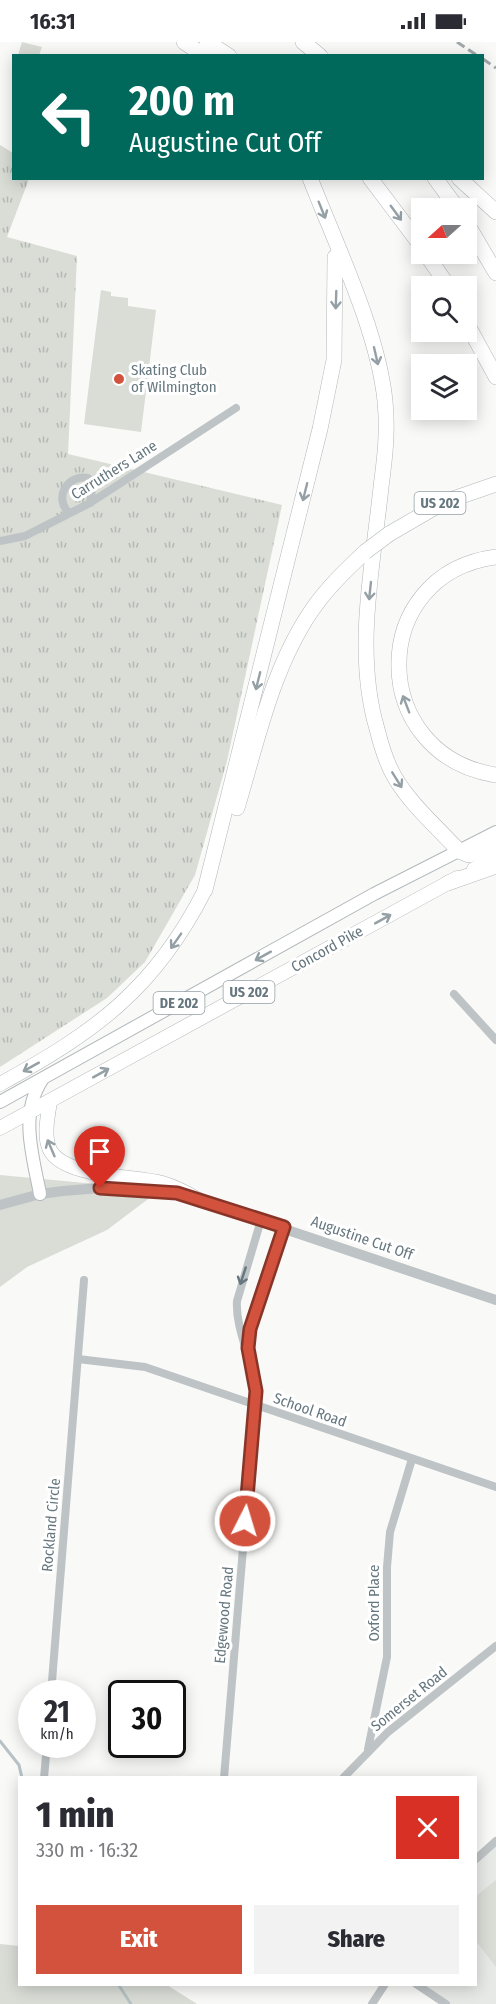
<!DOCTYPE html>
<html lang="en">
<head>
<meta charset="utf-8">
<style>
  :root { --surface:#fff; --page:#f2f2f3; --text:#2b2b33; --muted:#7c7c81; --accent:#d2523d }
  body { margin:0; font-family:"Fira Sans Condensed",sans-serif; background:var(--page); color:var(--text); height:100vh; display:flex; flex-direction:column; font-size:22px; white-space:nowrap }
  * { box-sizing:border-box; margin:0 }
  p { font-size:20px; color:var(--muted) }
  .icon { flex:none; width:33px; height:33px; fill:none; stroke:currentColor; stroke-width:2; stroke-linecap:round; stroke-linejoin:round }
  .map { position:relative; flex:1; overflow:hidden }
  .side { position:absolute; left:18px; top:1734px; width:459px; height:210px; display:flex; flex-direction:column; background:var(--surface); border-radius:0px; box-shadow:0 3px 15px #0003 }
  .side>* { flex:none }
  .hud { position:absolute; left:12px; top:12px; width:472px; height:126px; border-radius:0px; box-shadow:0 3px 15px #0003; background:#00695c; color:#fff; overflow:hidden }
  .needle { width:39px; rotate:249deg }
  .tools { position:absolute; left:411px; top:156px; display:grid; gap:12px }
  .tools a { display:grid; place-items:center; width:66px; height:66px; border-radius:0px; background:var(--surface); box-shadow:0 3px 15px #0003; font-size:30px }
  .speed { position:absolute; left:18px; top:1638px; display:flex; gap:12px; font-size:30px; font-weight:700; text-align:center }
  .speed>* { display:grid; place-content:center; width:78px; height:78px; border-radius:50%; background:var(--surface); box-shadow:0 3px 15px #0003; line-height:1 }
  .speed small { font-size:15px; font-weight:400 }
  .speed .limit { border:3px solid #111; border-radius:9px; background:#fff; color:#111 }
  .pin { position:absolute; display:grid; place-items:center; width:51px; height:51px; color:#fff; margin:-62px -26px; border-radius:50% 50% 50% 0; rotate:-45deg; box-shadow:0 0 6px #0007 }
  .pin .icon { rotate:45deg }
  .me { position:absolute; width:66px; margin:-33px; rotate:5deg; stroke-linejoin:round; filter:drop-shadow(0 0 4px #0008) }
  .turn { display:flex; align-items:center; gap:21px; height:126px; padding:0 18px; font-size:27px }
  .turn .icon { width:78px; height:78px; stroke-width:2.5 }
  .turn b { display:block; font-size:42px; line-height:51px }
  .round { display:grid; place-items:center; flex:none; width:63px; height:63px; border-radius:0px; background:var(--page) }
  .summary { display:flex; align-items:center; justify-content:space-between; height:102px; padding:0 18px }
  h1 { font-size:36px; font-weight:800; line-height:45px }
  .action { display:flex; gap:12px; margin-top:auto; padding:12px 18px }
  .action a { flex:1; height:69px; border-radius:0px; background:var(--accent); color:#fff; font-size:24px; font-weight:800; line-height:69px; text-align:center }
  .action a+a { background:var(--page); color:var(--text) }
  .status { display:flex; justify-content:space-between; align-items:center; height:42px; padding:0 30px; background:var(--surface); direction:ltr }
  .status svg { height:16px; fill:currentColor }
  .map>svg:first-child { display:block }
</style>
</head>
<body>
<div class="status"><b>16:31</b><svg viewBox="0 0 49 12"><path d="M0 12V9h3v3zM5 12V6h3v6zM10 12V3h3v9zM15 12V0h3v12zM26 1h20v11H26zM47 4h2v5h-2z"/></svg></div>
<div class="map">
<svg width="496" height="1962" viewBox="0 0 496 1962">
  <defs>
    <pattern id="grass-tufts" width="24" height="20" patternUnits="userSpaceOnUse" patternTransform="scale(1.5)"><rect width="24" height="20" fill="#d9ddd6"/><path d="M3 7l-1-3M5 7V3M7 7l1-3M15 17l-1-3M17 17v-4M19 17l1-3" fill="none" stroke="#b4b8b3"/></pattern>
  </defs>
  <rect width="100%" height="100%" fill="#f9f9f7"/>
  <polygon fill="#e7e9e7" points="496,1799 496,1962 446,1962 416,1943 476,1942 476,1817"/>
  <polygon fill="url(#grass-tufts)" points="0,103 13,111 14,136 29,137 7,195 77,214 68,412 282,463 227,719 195,833 145,920 107,956 0,1025"/>
  <g fill="#d9ddd6">
    <polygon points="22,0 42,5 39,13 18,13"/>
    <polygon points="101,248 111,250 111,254 128,256 128,264 156,268 141,390 84,382"/>
    <polygon points="0,1133 160,1148 107,1188 27,1225 0,1245"/>
    <polygon points="496,1838 496,1925 476,1899 476,1854"/>
    <polygon points="0,1902 19,1904 20,1942 167,1943 197,1962 0,1962"/>
  </g>
  <g fill="none" stroke-linecap="round" stroke-linejoin="round">
    <g stroke="#b6c2c5" stroke-width="3">
      <polyline points="0,1699 19,1723 22,1736"/>
      <polyline points="118,1942 131,1962"/>
    </g>
    <g stroke="#b2b8bb" stroke-width="14">
      <g id="primary">
        <polyline points="0,1060 374,852 496,790"/>
        <path d="M40 1152C33 1114 19 1073 42 1038"/>
      </g>
    </g>
    <g stroke="#b2b7ba" stroke-width="15">
      <g id="trunk">
        <polyline points="474,827 496,815"/>
        <path d="M0 1042C95 990 155 947 205 848"/>
        <path d="M50 1059C48 1075 43 1093 50 1108 64 1135 134 1134 162 1141 176 1145 187 1151 199 1158"/>
        <polyline points="0,1086 457,836"/>
      </g>
    </g>
    <g stroke="#b2b7ba" stroke-width="16">
      <g id="motorway">
        <polyline points="184,0 205,14"/>
        <polyline points="207,0 229,14"/>
        <polyline points="303,0 320,14"/>
        <path d="M310 136C336 203 378 289 385 359 388 389 385 415 381 445 373 524 354 609 377 687 381 703 386 720 394 734 410 762 437 785 459 809L469 813 496 803"/>
        <polyline points="370,136 422,205"/>
        <polyline points="435,136 457,166"/>
        <polyline points="459,136 496,170"/>
        <polyline points="466,180 496,231"/>
        <polyline points="426,212 448,244"/>
        <polyline points="466,280 496,335"/>
        <polyline points="389,492 444,460 496,442"/>
        <path d="M496 515C366 532 367 713 496 733"/>
        <path d="M237 766C257 700 272 626 312 568 327 546 346 528 365 510"/>
        <polyline points="448,841 496,824"/>
        <polyline points="205,848 320,387 334,318 335,215"/>
      </g>
    </g>
    <g stroke="#bec3c6" stroke-width="8">
      <path d="M69 471C53 455 68 432 88 436L93 441 90 461"/>
      <polyline points="0,499 25,494 90,461 236,366"/>
      <polyline points="454,952 496,998"/>
      <polyline points="249,1302 256,1264 284,1185"/>
      <polyline points="78,1317 145,1325 496,1445"/>
      <polyline points="51,1652 84,1238"/>
      <polyline points="368,1707 387,1615 387,1525 390,1490 412,1417"/>
      <polyline points="44,1736 47,1702"/>
      <path d="M224 1736 256 1349C253 1319 235 1287 237 1259L261 1178"/>
      <polyline points="343,1736 388,1690 496,1604"/>
      <polyline points="476,1817 496,1799"/>
      <polyline points="416,1942 446,1962"/>
      <polyline points="372,1962 385,1942"/>
    </g>
    <polyline stroke="#bec3c6" stroke-width="10" points="0,1163 40,1152 63,1149 100,1146 177,1151 496,1258"/>
    <use href="#primary" stroke="#fff" stroke-width="12"/>
    <use href="#trunk" stroke="#fff" stroke-width="14"/>
    <use href="#motorway" stroke="#fff" stroke-width="15"/>
    <g stroke="#a1a8ac" stroke-width="3" stroke-dasharray="9 4.5" stroke-linecap="butt">
      <polyline points="457,0 478,14"/>
      <polyline points="483,17 496,26"/>
    </g>
    <g stroke="#b2b7ba" stroke-width="16" stroke-linecap="butt">
      <polyline id="motorway-bridge" points="365,510 389,492"/>
    </g>
    <use href="#motorway-bridge" stroke="#fff" stroke-width="15"/>
  </g>
  <defs><path id="oneway-shaft" d="M-6 0H5M1.5-3L5.5 0L1.5 3" fill="none" stroke-width="1.6" stroke-linecap="round" stroke-linejoin="round" transform="scale(1.5)"/></defs>
  <g stroke="#94a0a5">
    <use href="#oneway-shaft" transform="translate(322 168) rotate(68)"/>
    <use href="#oneway-shaft" transform="translate(396 171) rotate(54)"/>
    <use href="#oneway-shaft" transform="translate(336 258) rotate(92)"/>
    <use href="#oneway-shaft" transform="translate(376 314) rotate(77)"/>
    <use href="#oneway-shaft" transform="translate(305 450) rotate(104)"/>
    <use href="#oneway-shaft" transform="translate(370 549) rotate(96)"/>
    <use href="#oneway-shaft" transform="translate(258 639) rotate(104)"/>
    <use href="#oneway-shaft" transform="translate(406 662) rotate(-111)"/>
    <use href="#oneway-shaft" transform="translate(397 738) rotate(58)"/>
    <use href="#oneway-shaft" transform="translate(383 877) rotate(-29)"/>
    <use href="#oneway-shaft" transform="translate(176 899) rotate(125)"/>
    <use href="#oneway-shaft" transform="translate(263 914) rotate(151)"/>
    <use href="#oneway-shaft" transform="translate(31 1025) rotate(151)"/>
    <use href="#oneway-shaft" transform="translate(101 1031) rotate(-29)"/>
    <use href="#oneway-shaft" transform="translate(51 1106) rotate(-113)"/>
  </g>
  <use stroke="#66777f" href="#oneway-shaft" transform="translate(243 1234) rotate(108)"/>
  <g fill="none" stroke-linecap="round" stroke-linejoin="round">
    <g stroke="#883528" stroke-width="15">
      <polyline id="route" points="100,1146 177,1151 284,1185 250,1287 248,1306 256,1349 245,1479"/>
    </g>
    <use href="#route" stroke="#d2523d" stroke-width="10"/>
  </g>
  <circle fill="#d2523d" stroke="#fff" stroke-width="2" cx="119" cy="337" r="6"/>
  <g text-anchor="middle" stroke-width="6" stroke-linejoin="round" paint-order="stroke">
    <g fill="#fff" stroke="#94a0a5" stroke-width="1.5">
      <rect x="414.5" y="450" width="51" height="22" rx="4.5"/>
      <rect x="223.5" y="939" width="51" height="22" rx="4.5"/>
      <rect x="153.5" y="950" width="51" height="22" rx="4.5"/>
    </g>
    <g font-size="14" font-weight="bold" fill="#66777f">
      <text x="440" y="466">US 202</text>
      <text x="249" y="955">US 202</text>
      <text x="179" y="966">DE 202</text>
    </g>
    <g font-size="15" fill="#66777f" stroke="#fff" text-anchor="start">
      <text x="131" y="333">Skating Club<tspan x="131" dy="17">of Wilmington</tspan></text>
    </g>
    <g font-size="15" fill="#66777f" stroke="#fff">
      <text transform="translate(114 428) rotate(-32)" y="5">Carruthers Lane</text>
      <text transform="translate(327 907) rotate(-29)" y="5">Concord Pike</text>
      <text transform="translate(362 1196) rotate(19)" y="5">Augustine Cut Off</text>
      <text transform="translate(310 1368) rotate(19)" y="5">School Road</text>
      <text transform="translate(51 1483) rotate(-85)" y="5">Rockland Circle</text>
      <text transform="translate(374 1561) rotate(-90)" y="5">Oxford Place</text>
      <text transform="translate(224 1573) rotate(-85)" y="5">Edgewood Road</text>
      <text transform="translate(409 1657) rotate(-39)" y="5">Somerset Road</text>
    </g>
  </g>
</svg>
<div class="tools">
<a><svg class="needle" viewBox="-14 -14 28 28"><path d="M0-13l5 13h-10z" fill="#e53935"/><path d="M0 13l5-13h-10z" fill="#7c7c81"/></svg></a>
<a><svg class="icon" aria-label="search" viewBox="0 0 24 24"><circle cx="10" cy="10" r="6"/><path d="M15 15l6 6"/></svg></a>
<a><svg class="icon" aria-label="layers" viewBox="0 0 24 24"><path d="M12 4l9 5-9 5-9-5zM3 14l9 5 9-5"/></svg></a>
</div>
<div class="speed"><div>21<small>km/h</small></div><div class="limit">30</div></div>
<div class="pin" style="left:100px;top:1146px;background:#d93025"><svg class="icon" aria-label="arrive" viewBox="0 0 24 24"><path d="M6 21V4h12l-3 4 3 4H6"/></svg></div>
<svg class="me" style="left:245px;top:1479px" viewBox="-20 -20 40 40"><circle r="17" fill="#d2523d" stroke="#fff" stroke-width="3"/><path d="M0-11L8 9 0 5-8 9z" fill="#fff"/></svg>
<div class="hud">
<div class="turn"><svg class="icon" aria-label="left" viewBox="0 0 24 24"><path d="M17 20v-9H6M10 6l-5 5 5 5"/></svg><div><b>200 m</b>Augustine Cut Off</div></div>
</div>
<section class="side">
<div class="summary"><div><h1>1 min</h1><p>330 m · 16:32</p></div><a class="round" style="background:#d93025;color:#fff"><svg class="icon" aria-label="close" viewBox="0 0 24 24"><path d="M6 6l12 12M18 6L6 18"/></svg></a></div>
<div class="action"><a>Exit</a><a>Share</a></div>
</section>
</div>
</body>
</html>
